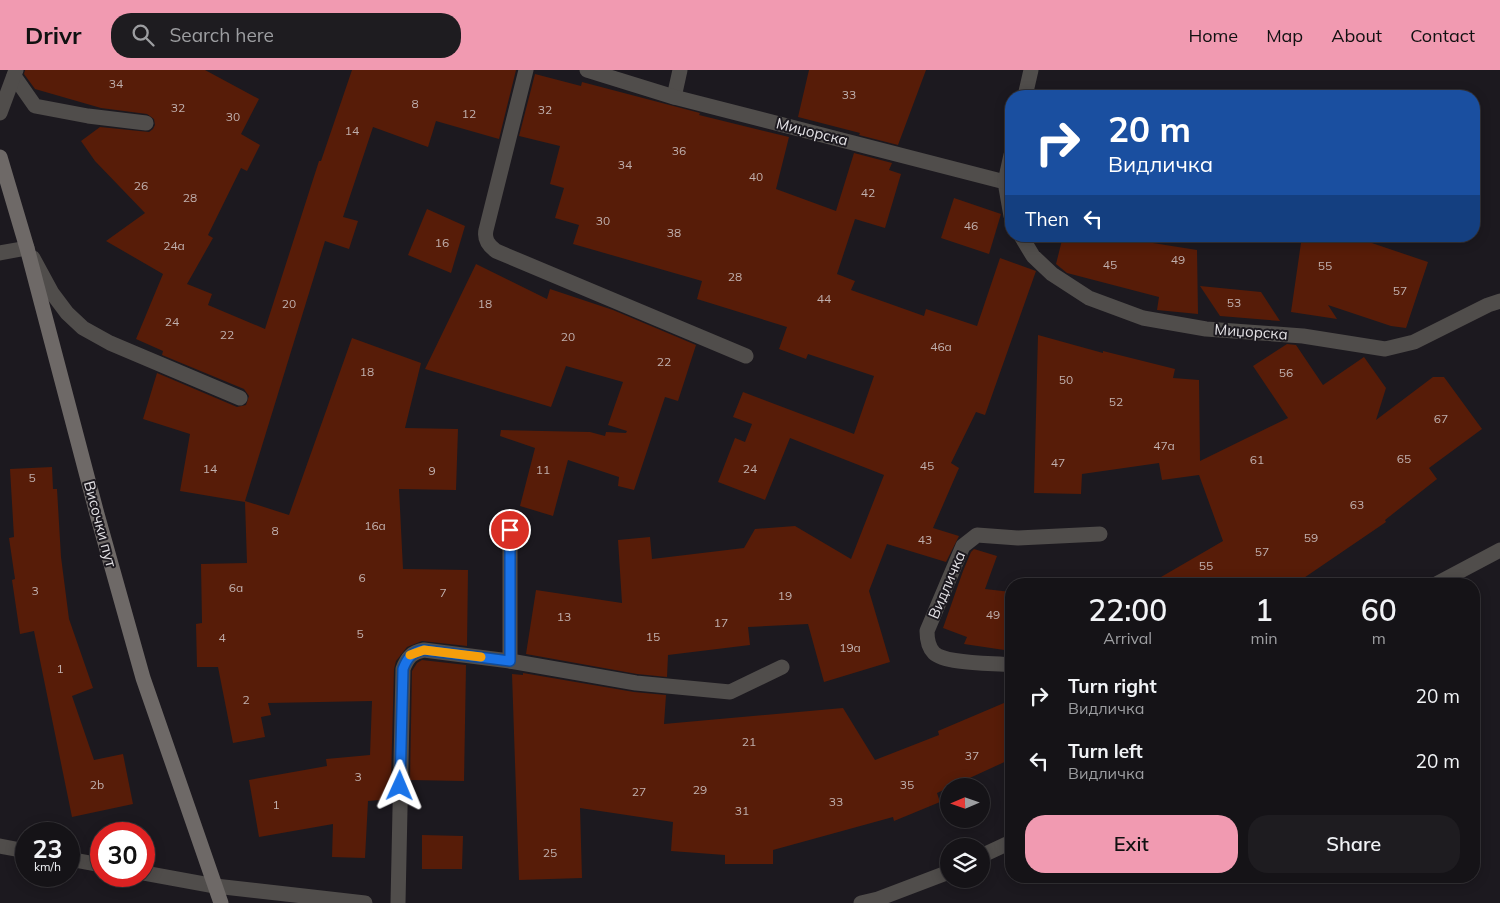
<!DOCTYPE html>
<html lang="en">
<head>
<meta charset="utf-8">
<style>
  :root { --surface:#151317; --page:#1e1c20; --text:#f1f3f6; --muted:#9d9ea1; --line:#343236; --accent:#f19ab1 }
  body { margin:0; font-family:Mulish,sans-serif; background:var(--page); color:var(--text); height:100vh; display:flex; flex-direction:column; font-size:19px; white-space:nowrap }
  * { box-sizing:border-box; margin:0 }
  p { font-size:16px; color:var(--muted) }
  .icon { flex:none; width:28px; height:28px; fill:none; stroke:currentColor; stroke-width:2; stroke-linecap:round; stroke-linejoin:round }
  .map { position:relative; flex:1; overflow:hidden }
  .drawer { position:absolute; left:1005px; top:508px; width:475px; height:305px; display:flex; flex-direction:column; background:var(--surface); border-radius:20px; box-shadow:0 2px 12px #0003,0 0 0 1px var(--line) }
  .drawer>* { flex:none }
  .banner { position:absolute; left:1005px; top:20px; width:475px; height:152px; border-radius:20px; box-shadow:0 2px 12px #0003,0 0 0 1px var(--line); background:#1a4fa0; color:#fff; overflow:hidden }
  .needle { width:32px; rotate:268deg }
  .fabs { position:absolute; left:940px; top:708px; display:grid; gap:10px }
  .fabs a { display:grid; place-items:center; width:50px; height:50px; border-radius:50%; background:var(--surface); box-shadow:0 2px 12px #0003,0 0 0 1px var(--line); font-size:25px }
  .speed { position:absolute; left:15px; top:752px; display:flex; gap:10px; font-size:25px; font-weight:700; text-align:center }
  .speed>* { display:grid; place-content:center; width:65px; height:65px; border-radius:50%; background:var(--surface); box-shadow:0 2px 12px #0003,0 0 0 1px var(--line); line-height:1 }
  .speed small { font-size:12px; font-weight:400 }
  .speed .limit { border:8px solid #d22; background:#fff; color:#111 }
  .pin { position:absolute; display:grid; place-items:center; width:42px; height:42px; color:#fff; margin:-21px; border:2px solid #fff; border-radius:50%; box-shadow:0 1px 5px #0007 }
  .me { position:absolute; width:55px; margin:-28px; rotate:1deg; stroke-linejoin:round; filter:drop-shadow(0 0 4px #0008) }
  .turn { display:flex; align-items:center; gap:18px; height:105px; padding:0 20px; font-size:22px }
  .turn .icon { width:65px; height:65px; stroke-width:2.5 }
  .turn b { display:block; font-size:35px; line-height:42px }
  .then { display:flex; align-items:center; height:48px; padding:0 20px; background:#0003; gap:10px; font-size:19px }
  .eta { display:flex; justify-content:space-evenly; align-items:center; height:85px; text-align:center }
  .eta b { font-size:30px; font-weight:600; line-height:35px }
  .action { display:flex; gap:10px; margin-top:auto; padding:10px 20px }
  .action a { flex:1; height:58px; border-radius:20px; background:var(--accent); color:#111; font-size:20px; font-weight:600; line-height:58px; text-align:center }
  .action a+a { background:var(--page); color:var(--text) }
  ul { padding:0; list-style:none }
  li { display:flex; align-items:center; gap:15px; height:65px; padding:0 20px }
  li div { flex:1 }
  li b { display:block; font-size:19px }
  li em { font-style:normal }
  header { display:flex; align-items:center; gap:30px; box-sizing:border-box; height:70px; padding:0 25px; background:var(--accent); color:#111 }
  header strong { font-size:24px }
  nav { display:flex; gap:28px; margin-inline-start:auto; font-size:18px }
  .search { width:350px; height:45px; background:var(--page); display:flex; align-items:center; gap:12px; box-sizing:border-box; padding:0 18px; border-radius:20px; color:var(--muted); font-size:19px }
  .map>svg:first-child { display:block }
</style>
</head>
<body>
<header>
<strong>Drivr</strong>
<div class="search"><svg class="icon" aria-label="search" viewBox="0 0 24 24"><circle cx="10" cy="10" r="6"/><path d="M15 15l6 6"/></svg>Search here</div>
<nav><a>Home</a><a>Map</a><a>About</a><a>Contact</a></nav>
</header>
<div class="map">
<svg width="1500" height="833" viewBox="0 0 1500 833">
  <rect width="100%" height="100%" fill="#1c191f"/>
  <g fill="#571c08">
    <polygon points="25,0 205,0 259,29 241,64 260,75 247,101 241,98 208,165 213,168 187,214 212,224 208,235 265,259 319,91 321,91 352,0 516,0 499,69 436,51 428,77 373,57 343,147 358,151 349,179 325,171 245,431 289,445 352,268 421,293 405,358 458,359 456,420 399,419 403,499 468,500 467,576 422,571 407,577 396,591 394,599 391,710 389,710 390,729 368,731 365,788 332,787 333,754 259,767 249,710 327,696 326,689 370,685 372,631 268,633 271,645 261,647 265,667 233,673 218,597 197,597 196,554 202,553 201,494 247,493 245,432 180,421 190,364 143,349 157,303 237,337 246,335 249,326 244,319 162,285 163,281 136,269 163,204 106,171 145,143 95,91 81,71 100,57 149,62 153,59 155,55 154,49 147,44 101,38 35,19 24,4"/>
    <polygon points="809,0 926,0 898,75 859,65 860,63 798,47"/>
    <polygon points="535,4 581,16 582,12 700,43 699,45 789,67 776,119 836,141 854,83 892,93 889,100 901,104 885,158 855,149 837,204 855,211 851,220 924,246 926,239 977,256 1000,188 1036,201 985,345 976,342 951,393 959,398 933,458 959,466 946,492 887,474 869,521 890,592 824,612 808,554 748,557 750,575 668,585 667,607 637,604 526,584 536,520 622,533 618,470 650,467 652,489 744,478 755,459 795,456 851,489 884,405 790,368 765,430 718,412 735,368 745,372 752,354 733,347 743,322 854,364 874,306 808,284 806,289 779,279 787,257 697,229 702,211 573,174 579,155 555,148 564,118 550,114 560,76 519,66"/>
    <polygon points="954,128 1001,144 989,184 941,168"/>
    <polygon points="427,139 465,156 451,203 408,185"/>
    <polygon points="1063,166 1135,166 1134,170 1197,180 1198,244 1157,240 1159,227 1067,203 1056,194"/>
    <polygon points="1302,166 1346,166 1357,168 1428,192 1406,258 1391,256 1328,235 1337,249 1291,242"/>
    <polygon points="476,194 547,229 550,219 613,240 696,275 678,331 665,327 634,420 618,416 619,407 568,390 553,446 520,436 535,378 500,366 501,360 590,362 605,366 606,362 626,363 627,361 608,355 623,312 566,296 551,337 425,299"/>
    <polygon points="1200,216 1261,222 1280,251 1220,246"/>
    <polygon points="1038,265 1103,283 1103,281 1175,299 1173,308 1199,310 1200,391 1288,348 1253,296 1287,274 1296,275 1323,315 1364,287 1386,318 1376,350 1433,307 1444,307 1482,359 1429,398 1437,409 1385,450 1386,452 1295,514 1149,514 1223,471 1199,405 1162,410 1159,393 1082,404 1081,424 1034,423"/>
    <polygon points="52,397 53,419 57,419 61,487 69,549 93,618 72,626 94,690 123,684 133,734 72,747 34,561 20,564 12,510 15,509 9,468 14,467 10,399"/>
    <polygon points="974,479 997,486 985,519 1011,522 1011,581 964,574 967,567 943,558 963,501 971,482"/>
    <polygon points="422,590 466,595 464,711 410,710 412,601 417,593"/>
    <polygon points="523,603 634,622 666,625 664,654 843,638 875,690 939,665 938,661 1011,630 1011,689 937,723 940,732 894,751 893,747 773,780 773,794 725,794 725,785 671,781 673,752 580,738 582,808 519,810 512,604 523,605"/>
    <polygon points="422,765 463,766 462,799 422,799"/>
  </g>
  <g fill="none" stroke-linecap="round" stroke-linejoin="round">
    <g stroke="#504d4b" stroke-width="15">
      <polyline points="14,6 35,36 88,46 146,53"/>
      <polyline points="674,27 680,0"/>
      <polyline points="33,188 52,223 67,243 83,258 110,273 240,328"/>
    </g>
    <g stroke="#504d4b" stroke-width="15">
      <path d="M526 0 486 160C484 169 488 175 496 181L746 286"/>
      <polyline points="587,0 674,27 1005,112 1011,146"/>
      <polyline points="1025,26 1031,0"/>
      <polyline points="0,43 16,0"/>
      <polyline points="1005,112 1011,85"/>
      <polyline points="1021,166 1033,186 1052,204 1089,228 1143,248 1206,259 1303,266 1385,279 1414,272 1488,235 1500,231"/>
      <polyline points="0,183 27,178"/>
      <polyline points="510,460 510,591"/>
      <polyline points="1436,514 1500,480"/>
      <path d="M1011 595C994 593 945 594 934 583 928 577 927 569 927 561L963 476 977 465 1018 468 1100 464"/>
      <polyline points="0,776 26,781"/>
      <polyline points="981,786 1011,772"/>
      <polyline points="69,789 101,795"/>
      <polyline points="144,803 215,816 365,833"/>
      <path d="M398 833 403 599C407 588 412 582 424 580L510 591 636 613 730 622 782 597"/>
      <polyline points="861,833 878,829 949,802"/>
    </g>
    <polyline stroke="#6e6967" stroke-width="15" points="0,87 27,178 97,444 143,608 221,833"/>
  </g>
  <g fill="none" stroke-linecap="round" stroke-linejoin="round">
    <g stroke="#114b97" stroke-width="12">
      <path id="route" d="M400 716 403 599C407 588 412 582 424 580L510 591V460"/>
    </g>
    <use href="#route" stroke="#1a73e8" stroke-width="9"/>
    <polyline stroke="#f59e0b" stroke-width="9" points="410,585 424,580 481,587"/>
  </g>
  <g text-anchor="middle" stroke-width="4" stroke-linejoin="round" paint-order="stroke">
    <g font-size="12" fill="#c0b0ae">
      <text x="116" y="18">34</text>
      <text x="849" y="29">33</text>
      <text x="415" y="38">8</text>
      <text x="178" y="42">32</text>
      <text x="545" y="44">32</text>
      <text x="469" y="48">12</text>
      <text x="233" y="51">30</text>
      <text x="352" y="65">14</text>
      <text x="679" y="85">36</text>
      <text x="625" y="99">34</text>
      <text x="756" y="111">40</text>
      <text x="141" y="120">26</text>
      <text x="868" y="127">42</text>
      <text x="190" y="132">28</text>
      <text x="603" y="155">30</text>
      <text x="971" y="160">46</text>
      <text x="674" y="167">38</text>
      <text x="442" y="177">16</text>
      <text x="174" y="180">24a</text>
      <text x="1178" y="194">49</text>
      <text x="1110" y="199">45</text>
      <text x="1325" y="200">55</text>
      <text x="735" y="211">28</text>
      <text x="1400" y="225">57</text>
      <text x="824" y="233">44</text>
      <text x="1234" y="237">53</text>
      <text x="289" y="238">20</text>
      <text x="485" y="238">18</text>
      <text x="172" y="256">24</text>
      <text x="227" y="269">22</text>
      <text x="568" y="271">20</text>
      <text x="941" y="281">46a</text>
      <text x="664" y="296">22</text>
      <text x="367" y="306">18</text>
      <text x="1286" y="307">56</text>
      <text x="1066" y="314">50</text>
      <text x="1116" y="336">52</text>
      <text x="1441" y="353">67</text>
      <text x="1164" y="380">47a</text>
      <text x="1404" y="393">65</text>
      <text x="1257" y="394">61</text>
      <text x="1058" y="397">47</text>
      <text x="927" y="400">45</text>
      <text x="210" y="403">14</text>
      <text x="750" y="403">24</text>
      <text x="543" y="404">11</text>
      <text x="432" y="405">9</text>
      <text x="32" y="412">5</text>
      <text x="1357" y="439">63</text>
      <text x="375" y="460">16a</text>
      <text x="275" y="465">8</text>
      <text x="1311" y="472">59</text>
      <text x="925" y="474">43</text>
      <text x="1262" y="486">57</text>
      <text x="1206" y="500">55</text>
      <text x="362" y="512">6</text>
      <text x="236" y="522">6a</text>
      <text x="35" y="525">3</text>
      <text x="443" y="527">7</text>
      <text x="785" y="530">19</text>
      <text x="993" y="549">49</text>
      <text x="564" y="551">13</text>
      <text x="721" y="557">17</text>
      <text x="360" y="568">5</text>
      <text x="653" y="571">15</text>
      <text x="222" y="572">4</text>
      <text x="850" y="582">19a</text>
      <text x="60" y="603">1</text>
      <text x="246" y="634">2</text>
      <text x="749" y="676">21</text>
      <text x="972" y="690">37</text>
      <text x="358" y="711">3</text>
      <text x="97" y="719">2b</text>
      <text x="907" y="719">35</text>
      <text x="700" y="724">29</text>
      <text x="639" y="726">27</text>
      <text x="836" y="736">33</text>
      <text x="276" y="739">1</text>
      <text x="742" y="745">31</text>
      <text x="550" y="787">25</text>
    </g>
    <g font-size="15" fill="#e3e1e5" stroke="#1c191f">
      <text transform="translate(812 62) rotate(14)" y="5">Миџорска</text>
      <text transform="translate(1251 262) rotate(4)" y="5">Миџорска</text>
      <text transform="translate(100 454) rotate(75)" y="5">Височки пут</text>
      <text transform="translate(947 515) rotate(-67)" y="5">Видличка</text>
    </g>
  </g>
</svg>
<div class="fabs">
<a><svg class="needle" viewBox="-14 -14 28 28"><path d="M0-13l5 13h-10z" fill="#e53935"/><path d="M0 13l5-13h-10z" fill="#9d9ea1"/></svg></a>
<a><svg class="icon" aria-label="layers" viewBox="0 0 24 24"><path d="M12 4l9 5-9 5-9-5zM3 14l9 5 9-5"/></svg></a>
</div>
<div class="speed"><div>23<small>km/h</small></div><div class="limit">30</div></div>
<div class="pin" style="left:510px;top:460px;background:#d93025"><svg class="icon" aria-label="arrive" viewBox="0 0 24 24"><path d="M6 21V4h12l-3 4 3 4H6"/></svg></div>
<svg class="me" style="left:400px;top:716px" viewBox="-20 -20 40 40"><path d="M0-17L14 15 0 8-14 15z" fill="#1a73e8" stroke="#fff" stroke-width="4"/></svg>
<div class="banner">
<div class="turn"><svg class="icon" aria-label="right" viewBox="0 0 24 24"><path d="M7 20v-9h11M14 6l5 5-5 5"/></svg><div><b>20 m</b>Видличка</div></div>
<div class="then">Then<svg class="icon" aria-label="left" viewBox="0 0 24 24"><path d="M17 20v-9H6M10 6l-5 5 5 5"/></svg></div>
</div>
<section class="drawer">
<div class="eta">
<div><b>22:00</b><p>Arrival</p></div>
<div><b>1</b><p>min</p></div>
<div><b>60</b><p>m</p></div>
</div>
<ul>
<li><svg class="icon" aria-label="right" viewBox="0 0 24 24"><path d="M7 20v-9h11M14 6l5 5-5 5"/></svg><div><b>Turn right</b><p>Видличка</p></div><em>20 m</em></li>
<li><svg class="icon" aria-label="left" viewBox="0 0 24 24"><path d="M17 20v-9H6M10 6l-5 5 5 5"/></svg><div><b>Turn left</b><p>Видличка</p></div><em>20 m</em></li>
</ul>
<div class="action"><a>Exit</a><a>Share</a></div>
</section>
</div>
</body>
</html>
